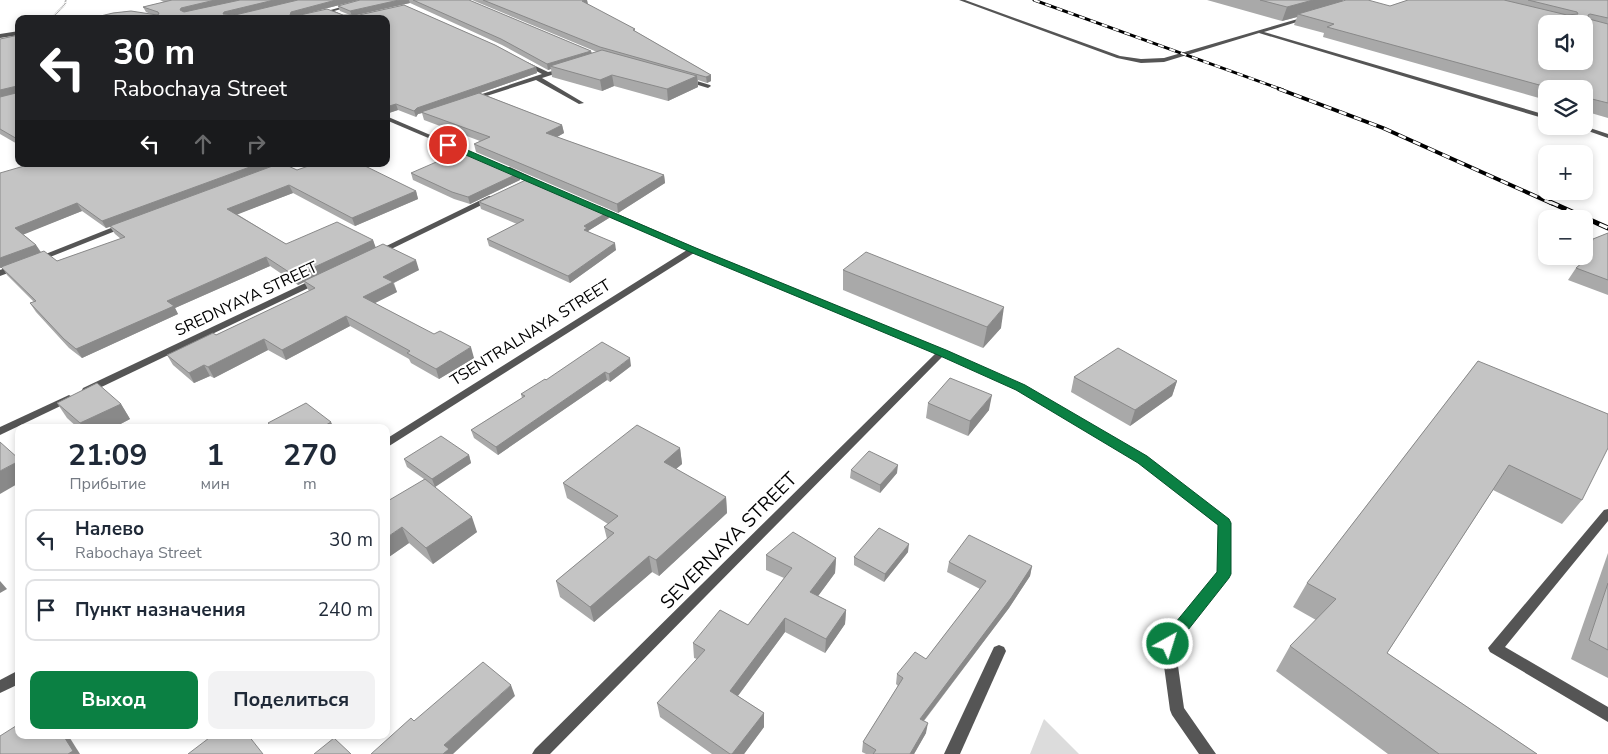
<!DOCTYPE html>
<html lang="ru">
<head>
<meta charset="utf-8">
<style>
  :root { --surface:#fff; --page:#f2f2f3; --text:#1f2937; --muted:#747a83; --line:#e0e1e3; --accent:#0b8043 }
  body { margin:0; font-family:"Nunito Sans",sans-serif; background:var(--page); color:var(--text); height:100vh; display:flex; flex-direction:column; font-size:19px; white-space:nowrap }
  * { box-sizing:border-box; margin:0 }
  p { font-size:16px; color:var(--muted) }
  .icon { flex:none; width:28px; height:28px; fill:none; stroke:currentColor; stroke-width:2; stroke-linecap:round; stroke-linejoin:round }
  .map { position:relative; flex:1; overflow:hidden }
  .panel { position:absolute; left:15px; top:424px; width:375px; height:315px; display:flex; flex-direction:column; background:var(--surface); border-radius:10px; box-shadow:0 2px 8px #0003 }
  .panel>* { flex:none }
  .banner { position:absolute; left:15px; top:15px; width:375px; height:152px; border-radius:10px; box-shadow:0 2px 8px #0003; background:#202124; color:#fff; overflow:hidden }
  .controls { position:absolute; left:1538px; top:15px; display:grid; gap:10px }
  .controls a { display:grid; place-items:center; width:55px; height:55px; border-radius:10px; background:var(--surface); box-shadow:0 2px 8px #0003; font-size:25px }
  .pin { position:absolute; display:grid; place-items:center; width:42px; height:42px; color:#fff; margin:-21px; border:2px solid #fff; border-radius:50%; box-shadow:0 1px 5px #0007 }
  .me { position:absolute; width:55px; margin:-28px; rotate:39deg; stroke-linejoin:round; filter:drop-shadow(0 0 4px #0008) }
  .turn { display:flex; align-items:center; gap:18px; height:105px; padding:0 15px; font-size:22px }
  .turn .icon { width:65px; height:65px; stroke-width:2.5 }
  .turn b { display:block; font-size:35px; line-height:42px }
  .lanes { display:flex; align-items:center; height:48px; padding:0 15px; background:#0003; justify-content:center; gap:25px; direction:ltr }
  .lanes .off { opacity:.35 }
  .eta { display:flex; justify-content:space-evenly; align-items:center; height:85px; text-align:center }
  .eta b { font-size:30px; font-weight:700; line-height:35px }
  .primary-button { display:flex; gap:10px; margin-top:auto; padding:10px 15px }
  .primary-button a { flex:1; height:58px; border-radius:10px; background:var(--accent); color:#fff; font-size:20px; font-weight:700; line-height:58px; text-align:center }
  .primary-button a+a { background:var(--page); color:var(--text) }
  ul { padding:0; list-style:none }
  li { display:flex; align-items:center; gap:15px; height:62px; margin:0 10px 8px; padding:0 5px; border:2px solid var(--line); border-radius:10px }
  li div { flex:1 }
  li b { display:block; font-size:19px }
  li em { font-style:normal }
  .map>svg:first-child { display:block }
</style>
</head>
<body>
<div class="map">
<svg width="1608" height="754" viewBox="0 0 1608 754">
  <rect width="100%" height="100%" fill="#fff"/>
  <polygon fill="#dcdcdc" points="1044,719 1079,754 1030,754"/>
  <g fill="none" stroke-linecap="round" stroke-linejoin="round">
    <polyline stroke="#777" stroke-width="2" stroke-dasharray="0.5 1" stroke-linecap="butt" points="57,19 54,16 65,4 66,0"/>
    <g fill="#555" fill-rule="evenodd">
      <polygon points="366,0 374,0 334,11 352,19 345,19 327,11"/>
      <polygon points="959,0 965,0 1120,56 1141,59 1164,58 1308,16 1310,18 1264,32 1546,115 1546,119 1259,33 1164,62 1141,63 1117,58"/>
      <polygon points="523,62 527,62 548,72 567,68 567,70 542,78 584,103 579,104 536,80 474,100 470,100 470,98 542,74 523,64"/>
      <polygon points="1574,126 1584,126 1608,134 1608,138"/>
      <polygon points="1608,509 1608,521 1505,647 1608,707 1608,722 1490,652 1488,648 1604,510"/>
    </g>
    <g fill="#555" fill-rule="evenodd">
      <polygon points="19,31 19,35 0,38 0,34"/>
      <polygon points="687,78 710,85 711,86 708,88 685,81 685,79"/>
      <polygon points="386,116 477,155 478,156 473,157 386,120"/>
      <polygon points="504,167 510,167 544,183 537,185 504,171"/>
      <polygon points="489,196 492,196 496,198 381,254 378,254 374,252"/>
      <polygon points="593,206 599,206 696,248 945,350 1025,386 1146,456 1228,520 1230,523 1230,574 1175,645 1184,708 1216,754 1199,754 1172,715 1170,710 1161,644 1218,573 1218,525 1138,462 1017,390 943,356 550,754 532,754 535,749 936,353 694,253 386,448 386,439 687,250 593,210"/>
      <polygon points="121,224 124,224 128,226 40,261 34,261 33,259"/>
      <polygon points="16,264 20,267 19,269 0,276 0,270"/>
      <polygon points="318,277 322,280 321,282 91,392 83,392 82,390 83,388"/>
      <polygon points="69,395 74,398 73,400 0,435 0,427"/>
      <polygon points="999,645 1004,647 1006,651 960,754 944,754 994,647"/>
      <polygon points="19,670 19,684 0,693 0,680"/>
    </g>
    <g stroke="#000" stroke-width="3">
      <polyline id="rail-far2" points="1034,0 1283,90"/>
    </g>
    <g stroke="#000" stroke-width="4">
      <polyline id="rail-far1" points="1279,89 1383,128 1553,204"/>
    </g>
    <g stroke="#000" stroke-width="5">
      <polyline id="rail" points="1550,202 1608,228"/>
    </g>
    <use href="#rail-far2" stroke="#fff" stroke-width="2" stroke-dasharray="6" stroke-linecap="butt"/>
    <use href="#rail-far1" stroke="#fff" stroke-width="2.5" stroke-dasharray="8" stroke-linecap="butt"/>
    <use href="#rail" stroke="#fff" stroke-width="3" stroke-dasharray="9" stroke-linecap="butt"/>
  </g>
  <g fill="#a9a9a9" fill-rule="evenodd">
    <polygon points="160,0 298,0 235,15 298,0 359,0 300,15 327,9 343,15 350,15 340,11 338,6 360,0 469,0 591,51 592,53 597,52 472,0 587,0 588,5 635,29 635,31 711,75 711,81 707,83 698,80 698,87 668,101 614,86 602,91 552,77 551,69 548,70 502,45 410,3 356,15 359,15 404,5 495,45 536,67 537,73 480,93 562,125 564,133 557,137 664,175 665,183 618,213 476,152 474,144 480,141 424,120 422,113 418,114 416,117 398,110 386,114 386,19 88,19 113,13 131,11 153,15 146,12 143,7 164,2"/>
    <polygon points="1207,0 1343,0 1342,1 1390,6 1408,0 1608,0 1608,118 1584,111 1584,89 1546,89 1546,100 1323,37 1324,33 1294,25 1297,17 1282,21"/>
    <polygon points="19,35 19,145 0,134 0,39"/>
    <path d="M31 164H274V165L297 170 416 191 418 199 355 226 293 193 237 214 286 244 373 240 375 248 419 270 394 283 397 292 375 303 474 358 439 379 411 363 409 359 350 326 286 360 268 350 214 378 210 376 194 383 173 365 167 355 216 335 309 291 304 282 298 285 270 266 175 308 178 314 82 358 69 348 36 312 30 303 34 302 7 275 2 267 0 268ZM82 211 106 228 110 227 115 234 121 239 57 261 41 252 36 245 23 234Z"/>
    <polygon points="411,173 519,173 520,180 470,204 454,199 413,180"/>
    <polygon points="479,202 609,218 588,231 616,250 570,283 489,246 487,239 517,224 481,209"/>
    <polygon points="1608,233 1608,295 1568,280 1576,268 1581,264 1578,257 1584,256 1584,248 1586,245 1590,243 1593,239"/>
    <polygon points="843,270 1001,328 983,348 843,290"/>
    <polygon points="1478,361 1582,500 1562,524 1493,490 1387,653 1537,754 1388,754 1276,671 1290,646 1316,620 1293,607 1307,583"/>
    <polygon points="631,366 610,382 607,380 498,455 474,438 471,430 522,398 521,394 546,380"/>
    <polygon points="1074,377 1177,381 1172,396 1130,426 1071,392"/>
    <polygon points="57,403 121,404 130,419 113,428 78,428 67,418"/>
    <polygon points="928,403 989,410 968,436 926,418"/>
    <polygon points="680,448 682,464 676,469 726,497 727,513 659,576 652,572 594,622 560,597 556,581 607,539 604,527 608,524 567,498 563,483"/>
    <polygon points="469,455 471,463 435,487 477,532 433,564 409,543 386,559 424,479 407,467 404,459"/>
    <polygon points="851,470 897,473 880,493 850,478"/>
    <polygon points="908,552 884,582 854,565 854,557"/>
    <polygon points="1608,553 1608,678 1571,659"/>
    <polygon points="766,555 836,558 835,573 818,596 846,610 845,624 825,653 785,632 738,696 764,713 764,727 744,754 712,754 660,717 657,703 697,659 694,658 693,643 748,625 784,578 766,570"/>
    <polygon points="949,562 1032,566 1030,576 1009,608 924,721 926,733 914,754 866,754 862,752 863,742 898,686 896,684 897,674 926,659 980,589 947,572"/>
  </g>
  <g fill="#898989">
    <polygon points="215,0 240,0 182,16 180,10 181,8"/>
    <polygon points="274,0 298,0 227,17 223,14 224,12"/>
    <polygon points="336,0 359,0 293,17 290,15 291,12"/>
    <polygon points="399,0 409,0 410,3 352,16 350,11"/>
    <polygon points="587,0 588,5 582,1"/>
    <polygon points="1313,0 1343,0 1341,4 1298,14 1297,17 1282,21 1287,7"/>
    <polygon points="591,51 592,57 550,66 551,69 548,70 547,64"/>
    <polygon points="536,67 537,73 423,113 421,112 422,113 418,114 416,117 414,111 417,108"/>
    <polygon points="612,75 614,86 602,91 600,80"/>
    <polygon points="711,75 711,81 707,83 706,77"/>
    <polygon points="697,76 698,87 668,101 667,89"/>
    <polygon points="17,86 19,93 0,97 0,90"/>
    <polygon points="396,104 398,110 386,114 386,107"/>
    <polygon points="562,125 564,133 548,142 546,133"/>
    <polygon points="258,164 274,164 275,166 106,228 102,221"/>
    <polygon points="519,173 520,180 470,204 468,197"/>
    <polygon points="664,175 665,183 618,213 617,204"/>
    <polygon points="289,185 293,193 231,217 227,209"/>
    <polygon points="416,191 418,199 355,226 352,218"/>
    <polygon points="77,203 82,211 20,236 15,228"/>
    <polygon points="608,212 609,218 588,231 585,237 584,226"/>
    <polygon points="373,240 376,248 298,285 295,276"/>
    <polygon points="615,243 616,250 570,283 568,276"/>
    <polygon points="36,245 41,253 0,268 0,258"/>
    <polygon points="266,257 270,266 175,308 178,314 82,358 76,349 167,301"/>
    <polygon points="416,260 419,270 393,283 397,292 367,307 363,297 383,277"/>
    <polygon points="1004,307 1001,328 983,348 987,327"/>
    <polygon points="346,316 350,326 286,360 282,350"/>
    <polygon points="264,339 268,350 214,378 208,367"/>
    <polygon points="471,347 474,358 439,379 436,369"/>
    <polygon points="630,358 631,366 610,382 609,374"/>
    <polygon points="204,365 210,376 194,383 189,373"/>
    <polygon points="605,372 607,380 498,455 496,447"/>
    <polygon points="1177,381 1172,396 1130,426 1135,410"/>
    <polygon points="992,395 989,410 968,436 970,421"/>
    <polygon points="121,404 130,419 113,428 83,428 80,423"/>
    <polygon points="331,422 334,428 321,428"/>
    <polygon points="680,448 682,464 666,477 664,462"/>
    <polygon points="469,455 471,463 435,487 432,479"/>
    <polygon points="19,461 19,483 0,494 0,471"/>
    <polygon points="898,465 897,473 880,493 880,485"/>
    <polygon points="726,497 727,513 659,576 656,560"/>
    <polygon points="472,517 477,532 433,564 426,548"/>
    <polygon points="402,527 409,543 386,559 386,538"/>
    <polygon points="909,544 908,552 884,582 885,574"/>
    <polygon points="649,556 652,572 594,622 590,607"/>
    <polygon points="836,558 835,573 810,607 810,592"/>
    <polygon points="1032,566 1030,576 1009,608 918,728 920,719"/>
    <polygon points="0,581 7,589 0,593"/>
    <polygon points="846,610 845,624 825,653 826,639"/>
    <polygon points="785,618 785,632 731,705 730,691"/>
    <polygon points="511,685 515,696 453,754 443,754 444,745"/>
    <polygon points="764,713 764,727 744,754 732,754"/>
    <polygon points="928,723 926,733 914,754 910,754"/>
    <polygon points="63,735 68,735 80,754 68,754"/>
  </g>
  <g fill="#c4c4c4" stroke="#898989" fill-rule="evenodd">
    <polygon points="172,0 215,0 181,8 180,10 184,12 240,0 274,0 224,12 223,14 235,15 298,0 336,0 291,12 290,15 300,15 327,9 343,15 359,15 404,5 495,45 536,67 417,108 414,111 396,104 386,107 386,19 88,19 113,13 131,11 157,15 159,14 158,12 143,7"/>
    <polygon points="360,0 399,0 350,11 338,6"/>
    <polygon points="413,0 469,0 591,51 547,64 501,39"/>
    <polygon points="483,0 587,0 582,1 635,29 633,30 711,75 706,77 600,47"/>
    <polygon points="1260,0 1313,0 1287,7"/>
    <path d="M1346 0H1368L1390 6 1408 0H1504L1567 15 1578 14 1577 12 1528 0H1608V18L1590 14 1588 15 1589 19 1608 24V103L1584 97V89H1554L1327 27 1334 24 1298 14ZM1546 24H1584V61H1546Z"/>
    <polygon points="19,35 19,140 0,129 0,97 16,93 17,86 0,90 0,39"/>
    <polygon points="602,50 697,76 667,89 612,75 600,80 550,66"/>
    <polygon points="479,93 562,125 546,133 664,175 617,204 474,144 490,137 421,112"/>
    <polygon points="464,150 519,173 468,197 452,192 411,173"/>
    <polygon points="31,164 258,164 102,221 77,203 15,228 36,245 0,258 0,173"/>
    <polygon points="278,164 284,164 297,170 314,164 361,164 416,191 352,218 289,185 227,209 286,244 337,222 373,240 295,276 266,257 167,301 174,306 76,349 64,339 30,303 36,301 1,267 44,251 57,261 125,237 110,226"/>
    <polygon points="530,178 608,212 584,226 587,228 584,230 615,243 568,276 487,239 524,220 479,202"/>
    <polygon points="1608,233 1608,280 1576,268 1590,256 1586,245 1592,243 1593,239"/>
    <polygon points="383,244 416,260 383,277 393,282 363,297 434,334 440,331 471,347 436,369 407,353 410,351 346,316 282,350 264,339 208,367 204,365 189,373 167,355 213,333 216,335 315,288 304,281"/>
    <polygon points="866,252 1004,307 987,327 843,270"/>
    <polygon points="602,342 630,358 609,374 605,372 496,447 471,430 525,396 521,394 545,379 546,380"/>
    <polygon points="1118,348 1177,381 1135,410 1074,377"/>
    <polygon points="1478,361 1608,414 1608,448 1582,500 1509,465 1387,653 1537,754 1439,754 1290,646 1336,599 1307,583"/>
    <polygon points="950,378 992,395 970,421 928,403"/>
    <polygon points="97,383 121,404 80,423 57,403"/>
    <polygon points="306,403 331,422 321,428 274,428 268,423"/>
    <polygon points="637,425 680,448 664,462 726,497 656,560 649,556 590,607 556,581 614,533 604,527 618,516 563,483"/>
    <polygon points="441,436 469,455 432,479 404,459"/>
    <polygon points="0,442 19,459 19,461 0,471"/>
    <polygon points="869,451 898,465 880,485 851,470"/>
    <polygon points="425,479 472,517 426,548 402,527 386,538 386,502"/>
    <polygon points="879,528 909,544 885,574 854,557"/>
    <polygon points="793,532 836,558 810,592 846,610 826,639 785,618 730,691 764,713 732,754 730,754 657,703 705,650 693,643 720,610 748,625 792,568 766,555"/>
    <polygon points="969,535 1032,566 1011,598 920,719 928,723 910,754 873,754 876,750 863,742 903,678 897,674 915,652 926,659 986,581 949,562"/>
    <polygon points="1608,583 1608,650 1589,640"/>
    <polygon points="483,662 511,685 444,745 449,749 443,754 371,754 411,718 414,721"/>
    <polygon points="19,724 19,735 63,735 73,751 68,754 0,754 0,736"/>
    <polygon points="213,735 248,735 263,754 188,754"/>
    <polygon points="334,738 351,754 314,754"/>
  </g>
  <polygon fill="#0b8043" stroke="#07532c" points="445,143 451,143 696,248 946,350 1025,385 1147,456 1229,519 1231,523 1231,574 1229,578 1173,649 1168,651 1162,649 1160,644 1162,639 1217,572 1218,525 1138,463 1016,390 938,355 690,252 445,146"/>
  <g text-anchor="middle" stroke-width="4" stroke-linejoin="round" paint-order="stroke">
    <g font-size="16" fill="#000" stroke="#fff">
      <text transform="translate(246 298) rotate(-25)" y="6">SREDNYAYA STREET</text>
      <text transform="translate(530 332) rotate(-32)" y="6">TSENTRALNAYA STREET</text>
    </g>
    <g font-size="19" fill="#000" stroke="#fff">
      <text transform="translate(728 540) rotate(-45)" y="7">SEVERNAYA STREET</text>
    </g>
  </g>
</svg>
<div class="controls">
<a><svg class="icon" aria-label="sound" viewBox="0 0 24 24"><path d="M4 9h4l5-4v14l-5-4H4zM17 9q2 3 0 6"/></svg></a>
<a><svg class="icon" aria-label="layers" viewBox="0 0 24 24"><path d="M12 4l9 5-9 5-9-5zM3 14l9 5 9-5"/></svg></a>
<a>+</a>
<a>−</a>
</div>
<div class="pin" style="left:448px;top:145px;background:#d93025"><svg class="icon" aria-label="arrive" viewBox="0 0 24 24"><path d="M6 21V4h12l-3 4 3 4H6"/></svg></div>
<svg class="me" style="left:1168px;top:644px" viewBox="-20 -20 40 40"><circle r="17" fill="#0b8043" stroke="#fff" stroke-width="3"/><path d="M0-11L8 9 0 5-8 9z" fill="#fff"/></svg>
<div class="banner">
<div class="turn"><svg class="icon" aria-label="left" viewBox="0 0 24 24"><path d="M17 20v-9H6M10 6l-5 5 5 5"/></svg><div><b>30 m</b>Rabochaya Street</div></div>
<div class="lanes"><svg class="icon" aria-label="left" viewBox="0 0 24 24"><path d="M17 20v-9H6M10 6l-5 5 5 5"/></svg><svg class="icon off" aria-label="ahead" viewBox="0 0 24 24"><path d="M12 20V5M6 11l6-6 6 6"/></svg><svg class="icon off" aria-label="right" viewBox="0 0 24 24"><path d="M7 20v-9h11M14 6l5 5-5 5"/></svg></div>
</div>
<section class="panel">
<div class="eta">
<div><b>21:09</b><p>Прибытие</p></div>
<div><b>1</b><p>мин</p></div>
<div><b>270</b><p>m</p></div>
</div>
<ul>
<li><svg class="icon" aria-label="left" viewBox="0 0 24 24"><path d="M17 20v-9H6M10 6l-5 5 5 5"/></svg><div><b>Налево</b><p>Rabochaya Street</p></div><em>30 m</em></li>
<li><svg class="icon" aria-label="arrive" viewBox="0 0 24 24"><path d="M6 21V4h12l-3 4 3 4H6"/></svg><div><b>Пункт назначения</b></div><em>240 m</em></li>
</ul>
<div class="primary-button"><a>Выход</a><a>Поделиться</a></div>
</section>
</div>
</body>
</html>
